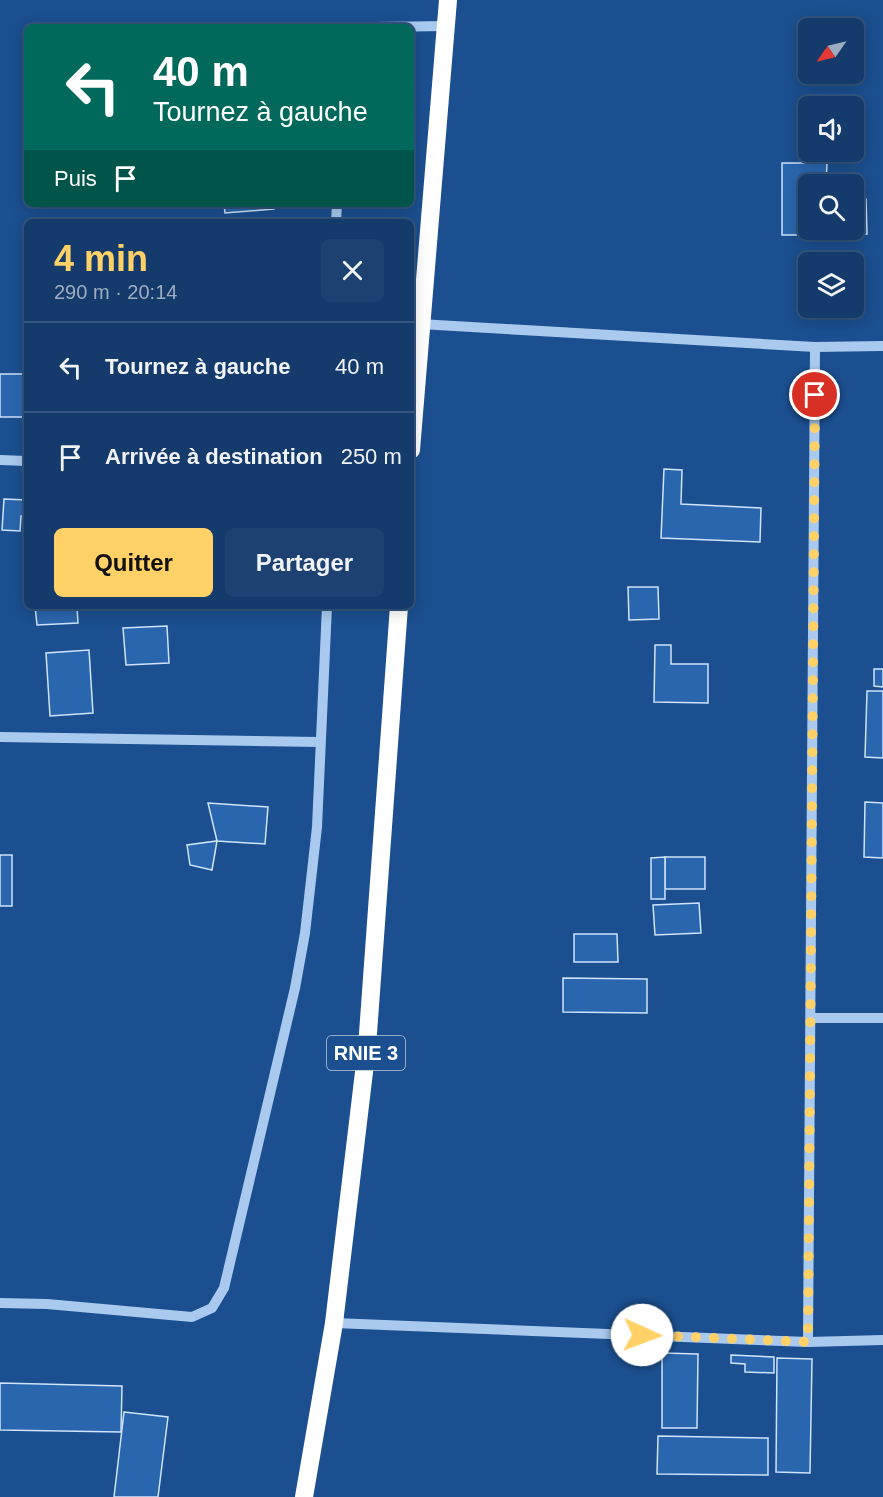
<!DOCTYPE html>
<html lang="fr">
<head>
<meta charset="utf-8">
<style>
  :root { --surface:#143b6b; --page:#1d4271; --text:#f1f3f6; --muted:#9dadc1; --line:#33557e; --accent:#ffd166 }
  body { margin:0; font-family:Arial,sans-serif; background:var(--page); color:var(--text); height:100vh; display:flex; flex-direction:column; font-size:22px; white-space:nowrap }
  * { box-sizing:border-box; margin:0 }
  p { font-size:20px; color:var(--muted) }
  .icon { flex:none; width:33px; height:33px; fill:none; stroke:currentColor; stroke-width:2; stroke-linecap:round; stroke-linejoin:round }
  .map { position:relative; flex:1; overflow:hidden }
  .sheet { position:absolute; left:24px; top:219px; width:390px; height:390px; display:flex; flex-direction:column; background:var(--surface); border-radius:9px; box-shadow:0 3px 15px #0003,0 0 0 2px var(--line) }
  .sheet>* { flex:none }
  .top-card { position:absolute; left:24px; top:24px; width:390px; height:183px; border-radius:9px; box-shadow:0 3px 15px #0003,0 0 0 2px var(--line); background:#00695c; color:#fff; overflow:hidden }
  .needle { width:39px; rotate:236deg }
  .buttons { position:absolute; left:798px; top:18px; display:grid; gap:12px }
  .buttons a { display:grid; place-items:center; width:66px; height:66px; border-radius:9px; background:var(--surface); box-shadow:0 3px 15px #0003,0 0 0 2px var(--line); font-size:30px }
  .pin { position:absolute; display:grid; place-items:center; width:51px; height:51px; color:#fff; margin:-26px; border:3px solid #fff; border-radius:50%; box-shadow:0 2px 6px #0007 }
  .me { position:absolute; width:66px; margin:-33px; rotate:92deg; stroke-linejoin:round; filter:drop-shadow(0 0 4px #0008) }
  .turn { display:flex; align-items:center; gap:21px; height:126px; padding:0 30px; font-size:27px }
  .turn .icon { width:78px; height:78px; stroke-width:2.5 }
  .turn b { display:block; font-size:42px; line-height:51px }
  .then { display:flex; align-items:center; height:57px; padding:0 30px; background:#0003; gap:12px; font-size:22px }
  .round { display:grid; place-items:center; flex:none; width:63px; height:63px; border-radius:9px; background:var(--page) }
  .head { display:flex; align-items:center; justify-content:space-between; height:102px; padding:0 30px }
  h1 { font-size:36px; font-weight:800; line-height:45px; color:var(--accent) }
  .primary-button { display:flex; gap:12px; margin-top:auto; padding:12px 30px }
  .primary-button a { flex:1; height:69px; border-radius:9px; background:var(--accent); color:#111; font-size:24px; font-weight:800; line-height:69px; text-align:center }
  .primary-button a+a { background:var(--page); color:var(--text) }
  ul { padding:0; list-style:none }
  li { display:flex; align-items:center; gap:18px; height:90px; padding:0 30px; border-top:2px solid var(--line) }
  li div { flex:1 }
  li b { display:block; font-size:22px }
  li em { font-style:normal }
  .map>svg:first-child { display:block }
</style>
</head>
<body>
<div class="map">
<svg width="883" height="1497" viewBox="0 0 883 1497">
  <rect width="100%" height="100%" fill="#1b4f8f"/>
  <g fill="#2a66ad" stroke="#cfe3fa" stroke-width="1.5">
    <polygon points="782,163 827,163 826,184 808,184 808,230 827,230 827,235 782,235"/>
    <polygon points="866,199 867,234 827,235 827,230 854,230 854,200"/>
    <polygon points="224,204 273,204 274,209 225,213"/>
    <rect x="0" y="374" width="27" height="43"/>
    <polygon points="664,469 682,470 681,504 761,508 760,542 661,538"/>
    <polygon points="4,499 27,500 27,516 21,516 20,531 2,530"/>
    <polygon points="628,587 658,587 659,619 629,620"/>
    <polygon points="35,606 77,606 78,623 37,625"/>
    <polygon points="167,626 169,663 126,665 123,628"/>
    <polygon points="655,645 671,645 671,664 708,664 708,703 654,702"/>
    <polygon points="89,650 93,713 50,716 46,653"/>
    <polygon points="874,669 883,669 883,687 874,686"/>
    <polygon points="867,691 883,691 883,758 865,757"/>
    <polygon points="865,802 883,803 883,858 864,857"/>
    <polygon points="208,803 268,807 265,844 217,841"/>
    <polygon points="217,841 212,870 190,865 187,845"/>
    <rect x="0" y="855" width="12" height="51"/>
    <rect x="665" y="857" width="40" height="32"/>
    <polygon points="665,857 665,899 651,899 651,858"/>
    <polygon points="699,903 701,933 655,935 653,905"/>
    <polygon points="574,934 617,934 618,962 574,962"/>
    <polygon points="563,978 647,979 647,1013 563,1012"/>
    <polygon points="662,1353 698,1354 697,1428 662,1428"/>
    <polygon points="731,1355 774,1357 774,1373 745,1372 745,1364 731,1363"/>
    <polygon points="777,1358 812,1359 810,1473 776,1472"/>
    <polygon points="0,1383 122,1386 121,1432 0,1430"/>
    <polygon points="124,1412 168,1417 158,1497 114,1497"/>
    <polygon points="658,1436 768,1438 768,1475 657,1474"/>
  </g>
  <g fill="none" stroke-linecap="round" stroke-linejoin="round">
    <g stroke="#a9c9ee" stroke-width="10">
      <polyline points="375,27 447,26"/>
      <polyline points="336,222 337,204"/>
      <polyline points="420,324 815,347 883,346"/>
      <polyline points="0,460 27,461"/>
      <polyline points="0,737 320,742"/>
      <polyline points="811,1018 883,1018"/>
      <polyline points="0,1303 47,1304 192,1317 212,1308 224,1288 295,988 305,933 317,827 327,606"/>
      <polyline points="334,1323 808,1342 883,1340"/>
      <polyline points="808,1342 815,347"/>
    </g>
    <g stroke="#fff" stroke-width="18">
      <polyline points="411,450 448,0"/>
      <polyline points="304,1497 334,1323 367,1047 399,606"/>
    </g>
  </g>
  <g fill="none" stroke-linecap="round" stroke-linejoin="round">
    <polyline stroke="#ffd166" stroke-width="10" stroke-dasharray="0 18" points="642,1335 808,1342 815,395"/>
  </g>
  <g text-anchor="middle" stroke-width="6" stroke-linejoin="round" paint-order="stroke">
    <rect fill="#1b4f8f" stroke="#bbcadd" stroke-width="1.5" x="327" y="1036" width="78" height="34" rx="4.5"/>
    <g font-size="20" font-weight="bold" fill="#fff">
      <text x="366" y="1060">RNIE 3</text>
    </g>
  </g>
</svg>
<div class="buttons">
<a><svg class="needle" viewBox="-14 -14 28 28"><path d="M0-13l5 13h-10z" fill="#e53935"/><path d="M0 13l5-13h-10z" fill="#9dadc1"/></svg></a>
<a><svg class="icon" aria-label="sound" viewBox="0 0 24 24"><path d="M4 9h4l5-4v14l-5-4H4zM17 9q2 3 0 6"/></svg></a>
<a><svg class="icon" aria-label="search" viewBox="0 0 24 24"><circle cx="10" cy="10" r="6"/><path d="M15 15l6 6"/></svg></a>
<a><svg class="icon" aria-label="layers" viewBox="0 0 24 24"><path d="M12 4l9 5-9 5-9-5zM3 14l9 5 9-5"/></svg></a>
</div>
<div class="pin" style="left:815px;top:395px;background:#d93025"><svg class="icon" aria-label="arrive" viewBox="0 0 24 24"><path d="M6 21V4h12l-3 4 3 4H6"/></svg></div>
<svg class="me" style="left:642px;top:1335px" viewBox="-20 -20 40 40"><circle r="19" fill="#fff"/><path d="M0-13L10 11 0 6-10 11z" fill="#ffd166"/></svg>
<div class="top-card">
<div class="turn"><svg class="icon" aria-label="left" viewBox="0 0 24 24"><path d="M17 20v-9H6M10 6l-5 5 5 5"/></svg><div><b>40 m</b>Tournez à gauche</div></div>
<div class="then">Puis<svg class="icon" aria-label="arrive" viewBox="0 0 24 24"><path d="M6 21V4h12l-3 4 3 4H6"/></svg></div>
</div>
<section class="sheet">
<div class="head"><div><h1>4 min</h1><p>290 m · 20:14</p></div><a class="round"><svg class="icon" aria-label="close" viewBox="0 0 24 24"><path d="M6 6l12 12M18 6L6 18"/></svg></a></div>
<ul>
<li><svg class="icon" aria-label="left" viewBox="0 0 24 24"><path d="M17 20v-9H6M10 6l-5 5 5 5"/></svg><div><b>Tournez à gauche</b></div><em>40 m</em></li>
<li><svg class="icon" aria-label="arrive" viewBox="0 0 24 24"><path d="M6 21V4h12l-3 4 3 4H6"/></svg><div><b>Arrivée à destination</b></div><em>250 m</em></li>
</ul>
<div class="primary-button"><a>Quitter</a><a>Partager</a></div>
</section>
</div>
</body>
</html>
